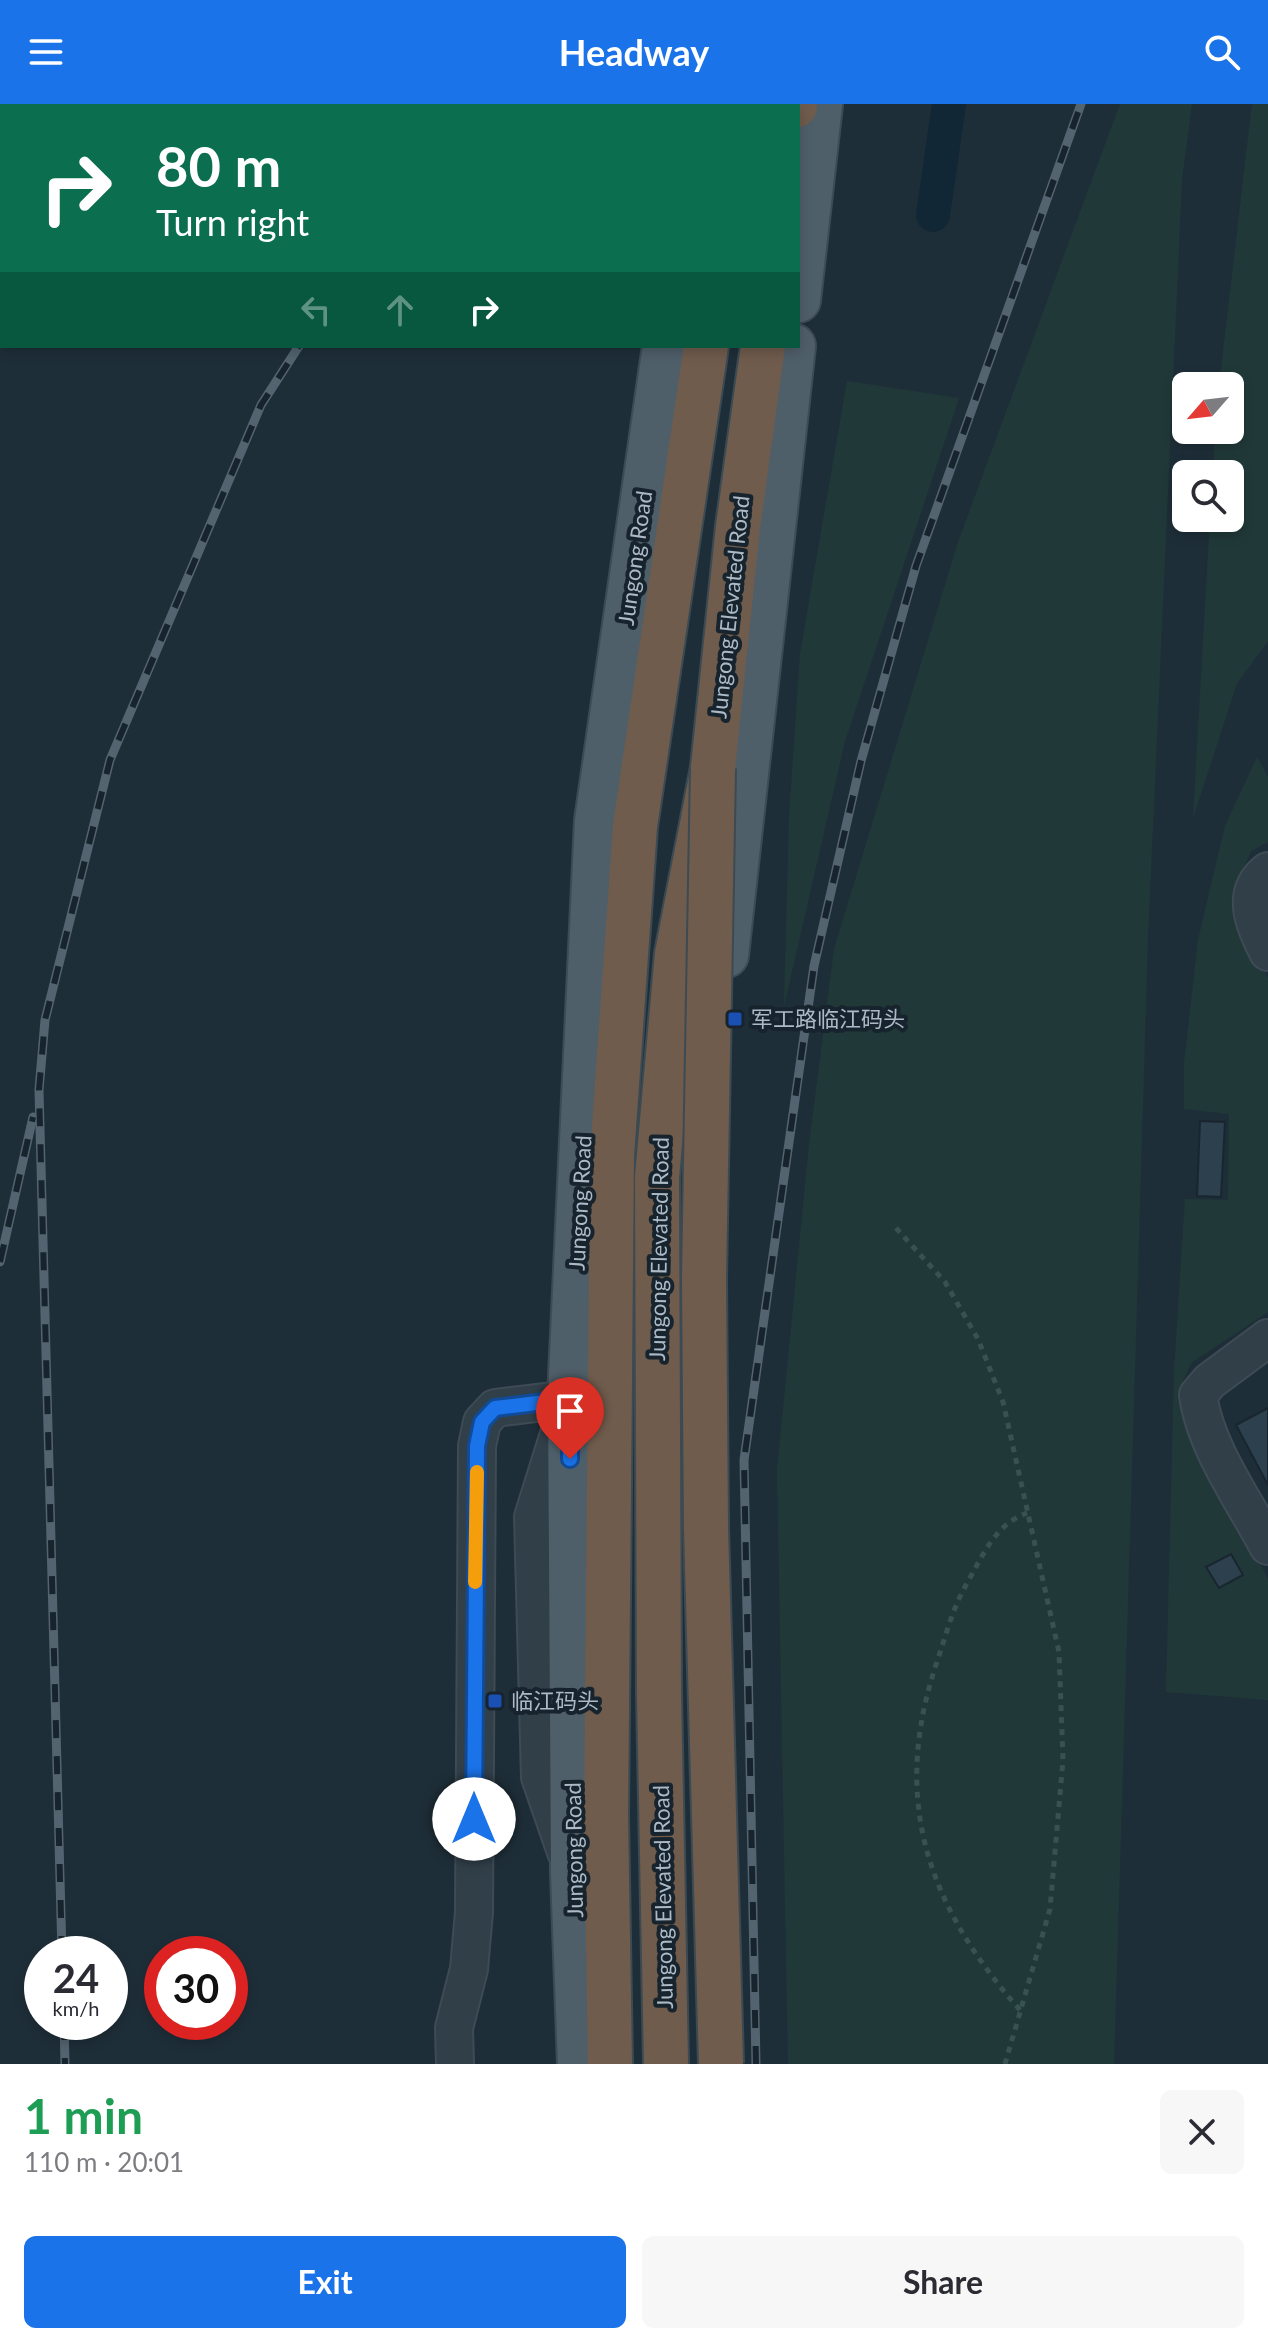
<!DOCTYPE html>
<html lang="en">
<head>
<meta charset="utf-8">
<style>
  :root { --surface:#fff; --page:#f7f7f7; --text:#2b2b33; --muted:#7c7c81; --accent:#1a73e8 }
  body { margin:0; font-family:Lato,"Noto Sans SC",sans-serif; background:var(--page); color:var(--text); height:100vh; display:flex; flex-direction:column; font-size:30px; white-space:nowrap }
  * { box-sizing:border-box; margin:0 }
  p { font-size:26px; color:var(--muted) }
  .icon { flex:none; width:44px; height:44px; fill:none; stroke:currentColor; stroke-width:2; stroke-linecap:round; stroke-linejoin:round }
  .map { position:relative; height:1960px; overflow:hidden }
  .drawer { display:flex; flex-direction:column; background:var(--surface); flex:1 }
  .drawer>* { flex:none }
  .top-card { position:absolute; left:0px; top:0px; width:800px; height:244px; box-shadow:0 4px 12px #0003; background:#0b6e4f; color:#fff; overflow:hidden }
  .needle { width:52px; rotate:242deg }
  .buttons { position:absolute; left:1172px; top:268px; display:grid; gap:16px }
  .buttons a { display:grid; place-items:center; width:72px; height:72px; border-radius:12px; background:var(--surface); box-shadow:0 4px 12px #0003; font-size:40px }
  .speed { position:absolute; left:24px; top:1832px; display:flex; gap:16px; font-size:40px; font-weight:700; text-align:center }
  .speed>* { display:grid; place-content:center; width:104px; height:104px; border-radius:50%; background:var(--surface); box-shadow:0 4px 12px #0003; line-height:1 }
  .speed small { font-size:20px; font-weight:400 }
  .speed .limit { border:12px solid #d22; background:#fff; color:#111 }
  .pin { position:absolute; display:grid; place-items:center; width:68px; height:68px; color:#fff; margin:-82px -34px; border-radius:50% 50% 50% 0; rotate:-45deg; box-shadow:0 0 8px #0007 }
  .pin .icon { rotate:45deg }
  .me { position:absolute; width:88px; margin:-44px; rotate:0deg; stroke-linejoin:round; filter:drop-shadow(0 0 6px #0008) }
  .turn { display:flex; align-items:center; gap:28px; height:168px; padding:0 24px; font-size:36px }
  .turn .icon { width:104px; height:104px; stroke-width:2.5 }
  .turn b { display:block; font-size:56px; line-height:68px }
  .lanes { display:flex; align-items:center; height:76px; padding:0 24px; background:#0003; justify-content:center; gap:40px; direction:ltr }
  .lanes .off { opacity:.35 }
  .round { display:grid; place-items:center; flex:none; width:84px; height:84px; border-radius:12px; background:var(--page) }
  .head { display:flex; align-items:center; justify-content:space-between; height:136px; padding:0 24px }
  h1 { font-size:48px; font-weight:700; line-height:60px; color:#1e9e55 }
  .primary-button { display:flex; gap:16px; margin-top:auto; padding:16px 24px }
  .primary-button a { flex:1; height:92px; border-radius:12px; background:var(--accent); color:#fff; font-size:32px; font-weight:700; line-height:92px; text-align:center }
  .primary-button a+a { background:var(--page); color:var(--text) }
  header { display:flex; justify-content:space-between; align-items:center; height:104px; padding:0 24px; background:var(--accent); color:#fff; font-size:36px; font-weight:700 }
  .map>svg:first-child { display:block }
</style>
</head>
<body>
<header><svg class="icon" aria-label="menu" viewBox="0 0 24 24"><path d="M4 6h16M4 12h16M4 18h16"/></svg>Headway<svg class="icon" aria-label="search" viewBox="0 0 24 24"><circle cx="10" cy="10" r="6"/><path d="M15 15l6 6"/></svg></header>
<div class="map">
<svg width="1268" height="1960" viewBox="0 0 1268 1960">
  <rect width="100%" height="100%" fill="#1e2e38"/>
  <g fill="#203938">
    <polygon points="1120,0 1192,0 1182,75 1148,833 1114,1960 788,1960 777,1366 809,1041 834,845 958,438"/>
    <polygon points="1252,0 1268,0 1268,537 1237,579 1193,714 1210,414 1230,414 1230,370 1213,370 1215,326 1230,326 1230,282 1219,282"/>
    <polygon points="847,277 959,294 845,637 784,902 789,713 800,550"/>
    <polygon points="1257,653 1268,673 1268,738 1251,747 1238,778 1238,817 1268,874 1268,1208 1191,1259 1180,1283 1182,1310 1268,1475 1268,1596 1166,1588 1174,1267 1185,1095 1228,1096 1229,1010 1184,1005 1184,960 1198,836 1225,722"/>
  </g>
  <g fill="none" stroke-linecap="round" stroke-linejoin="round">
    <polyline stroke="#112736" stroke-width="34" points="933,111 949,0"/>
  </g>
  <g fill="#2c404d" stroke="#19262f" stroke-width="2">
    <polygon points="1200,1017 1225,1018 1221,1093 1197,1092"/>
    <polygon points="1268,1304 1268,1381 1236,1321"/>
    <polygon points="1231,1450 1243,1471 1219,1484 1206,1463"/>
  </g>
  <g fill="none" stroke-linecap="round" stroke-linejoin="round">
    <g stroke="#3e4b55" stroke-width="40">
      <g id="minor">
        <path d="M1268 767C1240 789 1254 821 1268 848"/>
        <path d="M1268 1234 1210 1277 1198 1291C1205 1343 1244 1396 1268 1442"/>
        <polyline points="455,1960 454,1924 469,1865 474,1808 477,1342 482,1318 495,1304 570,1295 533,1413 540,1673 566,1748"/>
      </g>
    </g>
    <g stroke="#3e4b55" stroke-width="48">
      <g id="major">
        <polyline points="699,2 699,0"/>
        <polyline points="798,196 820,0"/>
        <polyline points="726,851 793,242"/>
        <polyline points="580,1960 573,1768 570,1295 597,717 665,242"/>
      </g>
    </g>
    <g stroke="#3c4a53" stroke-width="48">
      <g id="highway">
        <polyline points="740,2 741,0"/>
        <polyline points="795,2 795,0"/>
        <polyline points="610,1960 606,1712 612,1052 635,722 706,242"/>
        <polyline points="666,1960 659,1590 657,1073 677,850 713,664 738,423 763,242"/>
      </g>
    </g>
    <g stroke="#38524f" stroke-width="5" stroke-dasharray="6 6" stroke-linecap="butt">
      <polyline points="896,1124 945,1178 978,1235 1003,1298 1059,1548 1063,1656 1050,1805 1005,1960"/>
      <path d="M1020 1906C926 1800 890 1693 938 1555 946 1530 953 1504 966 1481 982 1453 995 1420 1027 1409"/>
    </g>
    <use href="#minor" stroke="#313f49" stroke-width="36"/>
    <use href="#major" stroke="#4f5f69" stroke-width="44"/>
    <use href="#highway" stroke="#705c4d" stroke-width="44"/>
    <g stroke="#536470" stroke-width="9">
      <g id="rail">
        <polyline points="456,2 457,0"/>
        <polyline points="0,1158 33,1013"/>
        <polyline points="62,1850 39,986 45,916 110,656 261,301 299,242"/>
        <polyline points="64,1918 65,1960"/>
        <polyline points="756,1960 744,1356 814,862 861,657 916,462 1081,0"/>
      </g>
    </g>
    <use href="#rail" stroke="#17242d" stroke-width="6" stroke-dasharray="18" stroke-linecap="butt"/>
    <g stroke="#3c4a53" stroke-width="48" stroke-linecap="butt">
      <polyline id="highway-bridge" points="713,664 704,1175 706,1424 721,1960"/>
    </g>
    <use href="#highway-bridge" stroke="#705c4d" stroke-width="44"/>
  </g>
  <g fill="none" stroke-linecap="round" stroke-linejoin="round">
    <g stroke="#114b97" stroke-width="20">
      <polyline id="route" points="474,1715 477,1342 482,1318 495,1304 570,1295 570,1355"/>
    </g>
    <use href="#route" stroke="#1a73e8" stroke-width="14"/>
    <polyline stroke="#f59e0b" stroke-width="14" points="475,1478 477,1368"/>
  </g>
  <g fill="#1a4fb4" stroke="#17242d" stroke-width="3">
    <rect x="727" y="907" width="16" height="16" rx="4"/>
    <rect x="487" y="1589" width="16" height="16" rx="4"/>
  </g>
  <g text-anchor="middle" stroke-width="8" stroke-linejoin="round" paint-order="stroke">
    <g font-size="22" fill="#abbac6" stroke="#17242d">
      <text transform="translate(635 454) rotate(-82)" y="8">Jungong Road</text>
      <text transform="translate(730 503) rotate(-84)" y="8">Jungong Elevated Road</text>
      <text transform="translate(580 1099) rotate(-87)" y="8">Jungong Road</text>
      <text transform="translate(659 1145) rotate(-89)" y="8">Jungong Elevated Road</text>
      <text transform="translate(574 1746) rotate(-91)" y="8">Jungong Road</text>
      <text transform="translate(663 1793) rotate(-91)" y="8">Jungong Elevated Road</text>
    </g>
    <g font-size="22" fill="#abbac6" stroke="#17242d" text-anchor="start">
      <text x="751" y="923">军工路临江码头</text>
      <text x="511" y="1605">临江码头</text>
    </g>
  </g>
</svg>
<div class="buttons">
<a><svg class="needle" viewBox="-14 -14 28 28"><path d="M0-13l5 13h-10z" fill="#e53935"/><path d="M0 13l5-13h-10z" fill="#7c7c81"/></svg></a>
<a><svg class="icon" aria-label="search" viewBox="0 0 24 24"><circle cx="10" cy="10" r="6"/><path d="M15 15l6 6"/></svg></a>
</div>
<div class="speed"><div>24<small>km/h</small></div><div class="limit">30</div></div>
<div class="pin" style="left:570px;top:1355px;background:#d93025"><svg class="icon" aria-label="arrive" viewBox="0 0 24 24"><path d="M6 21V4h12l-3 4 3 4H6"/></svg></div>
<svg class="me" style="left:474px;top:1715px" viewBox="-20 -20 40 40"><circle r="19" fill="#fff"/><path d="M0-13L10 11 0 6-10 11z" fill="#1a73e8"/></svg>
<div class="top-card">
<div class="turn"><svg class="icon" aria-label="right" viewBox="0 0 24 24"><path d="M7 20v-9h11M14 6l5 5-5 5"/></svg><div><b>80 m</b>Turn right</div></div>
<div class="lanes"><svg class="icon off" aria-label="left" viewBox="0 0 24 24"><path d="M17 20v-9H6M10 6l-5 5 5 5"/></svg><svg class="icon off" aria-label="ahead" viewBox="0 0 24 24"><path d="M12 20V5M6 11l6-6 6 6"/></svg><svg class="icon" aria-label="right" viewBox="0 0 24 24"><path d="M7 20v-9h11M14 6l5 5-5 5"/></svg></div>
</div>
</div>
<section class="drawer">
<div class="head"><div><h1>1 min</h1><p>110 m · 20:01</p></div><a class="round"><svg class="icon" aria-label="close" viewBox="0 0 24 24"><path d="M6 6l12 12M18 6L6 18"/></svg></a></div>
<div class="primary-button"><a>Exit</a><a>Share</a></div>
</section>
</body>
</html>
